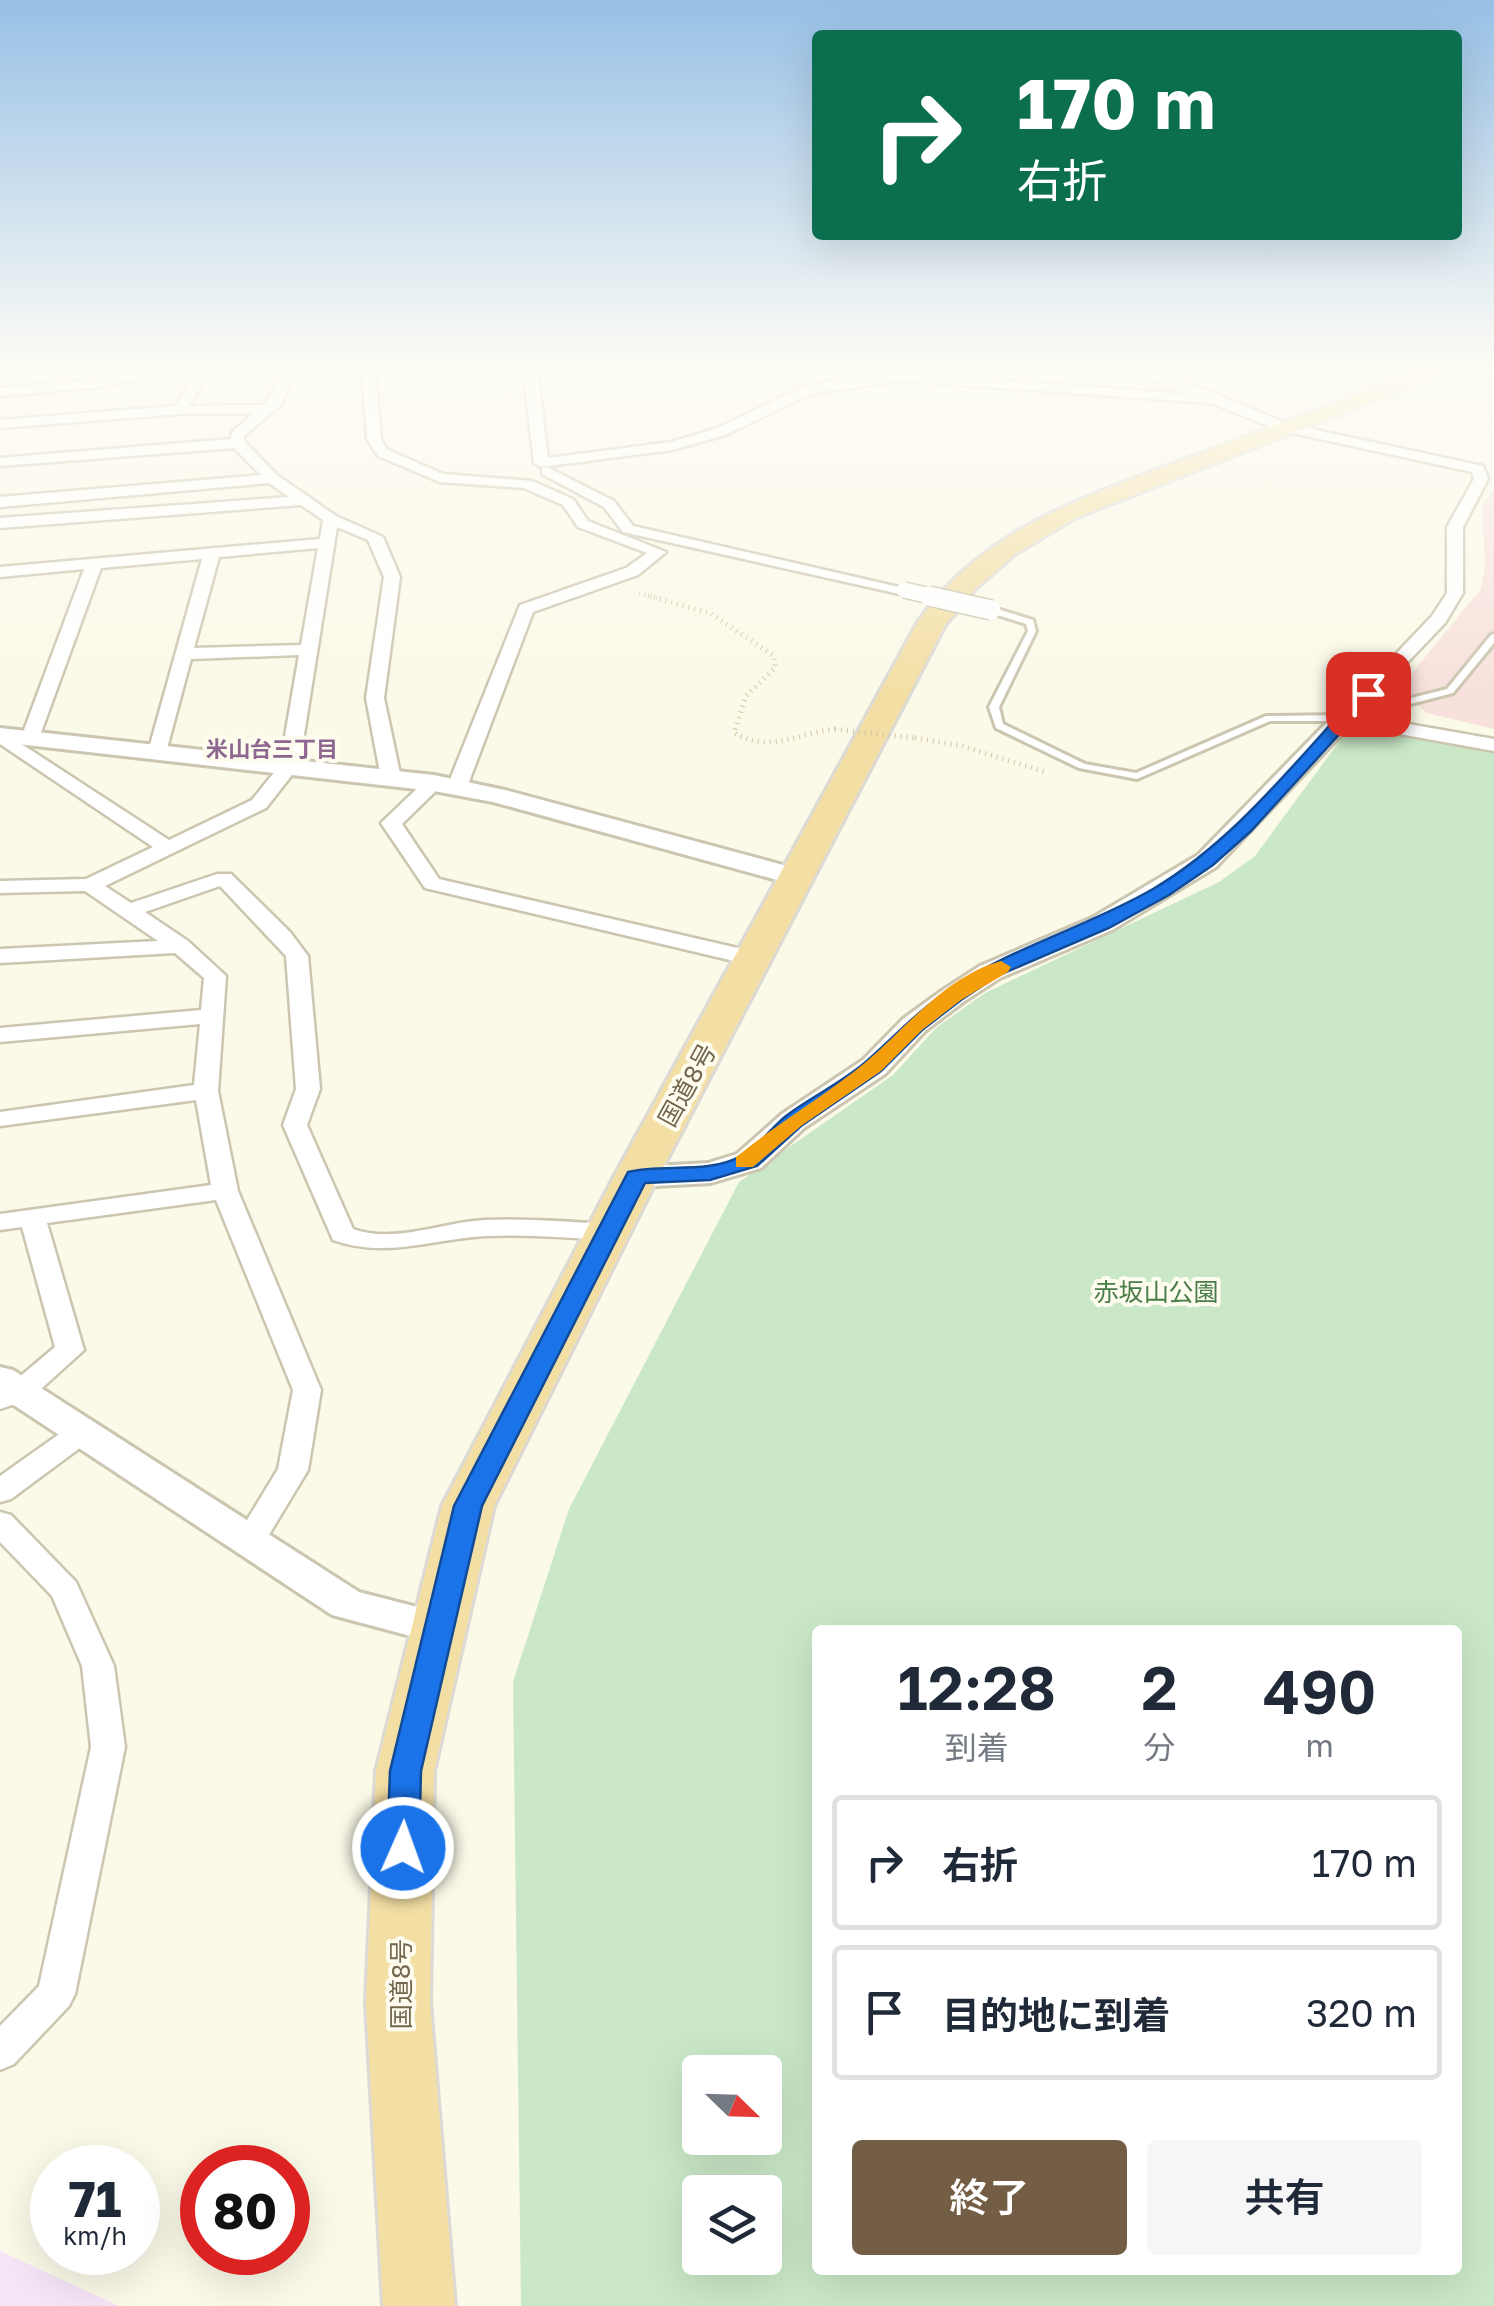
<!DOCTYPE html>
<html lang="ja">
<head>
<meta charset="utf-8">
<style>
  :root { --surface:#fff; --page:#f6f6f7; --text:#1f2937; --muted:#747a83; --line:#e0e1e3; --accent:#745d45 }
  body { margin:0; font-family:"Golos Text","Noto Sans JP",sans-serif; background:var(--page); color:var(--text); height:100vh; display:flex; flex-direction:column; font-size:38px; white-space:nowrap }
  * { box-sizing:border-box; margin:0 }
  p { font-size:32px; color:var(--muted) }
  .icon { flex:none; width:55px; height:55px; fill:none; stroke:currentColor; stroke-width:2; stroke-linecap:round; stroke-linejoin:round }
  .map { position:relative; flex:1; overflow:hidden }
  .side { position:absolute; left:812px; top:1625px; width:650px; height:650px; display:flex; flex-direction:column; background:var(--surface); border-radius:10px; box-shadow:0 10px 40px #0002 }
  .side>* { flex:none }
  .top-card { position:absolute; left:812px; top:30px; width:650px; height:210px; border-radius:10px; box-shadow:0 10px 40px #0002; background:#0b6e4f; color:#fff; overflow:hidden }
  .needle { width:65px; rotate:113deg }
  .controls { position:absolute; left:682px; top:2055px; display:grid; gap:20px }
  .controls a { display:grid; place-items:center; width:100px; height:100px; border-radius:10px; background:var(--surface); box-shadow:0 10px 40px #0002; font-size:50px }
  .speed { position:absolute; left:30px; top:2145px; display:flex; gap:20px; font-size:50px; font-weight:700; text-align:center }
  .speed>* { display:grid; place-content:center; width:130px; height:130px; border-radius:50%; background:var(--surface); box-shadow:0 10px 40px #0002; line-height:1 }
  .speed small { font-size:25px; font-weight:400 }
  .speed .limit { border:15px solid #d22; background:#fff; color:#111 }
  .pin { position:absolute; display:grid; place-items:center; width:85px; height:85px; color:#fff; margin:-42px; border-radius:20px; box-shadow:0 5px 15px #0006 }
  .me { position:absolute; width:110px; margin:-55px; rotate:2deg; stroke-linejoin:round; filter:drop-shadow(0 0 8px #0008) }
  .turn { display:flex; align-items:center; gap:35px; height:210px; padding:0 40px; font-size:45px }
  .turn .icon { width:130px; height:130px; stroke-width:2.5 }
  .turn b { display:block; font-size:70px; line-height:85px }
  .eta { display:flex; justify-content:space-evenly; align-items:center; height:170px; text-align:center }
  .eta b { font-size:60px; font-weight:600; line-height:70px }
  .action { display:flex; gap:20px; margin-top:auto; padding:20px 40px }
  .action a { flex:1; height:115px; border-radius:10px; background:var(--accent); color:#fff; font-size:40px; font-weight:600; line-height:115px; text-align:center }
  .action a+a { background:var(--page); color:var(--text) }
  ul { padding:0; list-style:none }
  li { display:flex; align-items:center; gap:30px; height:135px; margin:0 20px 15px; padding:0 20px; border:5px solid var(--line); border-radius:10px }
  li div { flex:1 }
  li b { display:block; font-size:38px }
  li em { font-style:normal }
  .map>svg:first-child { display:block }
</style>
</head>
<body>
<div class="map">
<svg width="1494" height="2306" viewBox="0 0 1494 2306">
  <rect width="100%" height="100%" fill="#fbf9e8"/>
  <polygon fill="#f6e4f7" points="0,2251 119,2306 0,2306"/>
  <polygon fill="#f8e1dc" points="1494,488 1494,729 1427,713 1403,692 1403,684 1481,589 1485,565 1482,506"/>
  <path fill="#cae8c7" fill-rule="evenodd" d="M1375 730 1494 753V2306H521L513 1682 569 1509 739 1182 893 1075 936 1028 985 993 1219 882 1255 856 1347 731ZM818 1630H1458V2270H818ZM700 2072H765V2138H700ZM700 2192H765V2258H700Z"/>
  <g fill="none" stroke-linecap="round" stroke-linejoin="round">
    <g stroke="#ccc5af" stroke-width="6">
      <polygon id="service" points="991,607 1033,620 1036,631 999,707 1003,724 1085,764 1136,773 1266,716 1344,715 1447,689 1491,635 1494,634 1494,643 1453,693 1344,721 1270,721 1137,779 1079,768 996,728 989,707 1028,631 1026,624 988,612 987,610"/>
    </g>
    <g stroke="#ccc5af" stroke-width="5">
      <g id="minor">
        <polygon points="157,369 186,369 101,387 0,396 0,388 101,379"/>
        <path d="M199 369H212L189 406 264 405 285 369H297L281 405 244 436 245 442 277 475 336 516 383 537 400 577 384 698 401 778 391 784 381 778 366 698 384 577 368 540 337 527 299 766 266 808 105 886 131 903 217 874H231L290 932 308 956 320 1089 307 1125 353 1229C395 1244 442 1222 485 1220 527 1218 569 1222 611 1224L624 1232 611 1240C570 1238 528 1234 486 1236 432 1239 386 1259 333 1240L283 1125 296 1089 286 956 220 886 145 912 188 941 226 976 218 1091 238 1191 321 1390 308 1470 261 1548 250 1551 239 1548 235 1540 278 1469 293 1390 216 1200 47 1223 84 1350 30 1399 0 1409V1389L10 1385 55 1347 22 1227 0 1230V1214L211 1185 196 1100 0 1126V1112L194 1085 200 1024 0 1042V1028L201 1010 204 978 175 953 0 963V949L158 941 85 891 0 893V881L86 879 153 847 0 744V730L169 840 252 800 280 765 299 655 191 659 166 752 157 758 150 756 148 752 202 559 101 568 39 738 37 742H23L21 738 84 569 0 577V567L320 539 323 520 301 505 0 528V518L289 497 269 483 0 507V497L261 475 234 448 0 466V458L231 439 232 432 254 413 180 414 0 428V420L175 406ZM318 548 301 645 194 648 219 557Z"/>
        <polygon points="362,369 375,369 381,439 388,450 443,474 532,481 573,499 588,521 666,552 638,575 533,612 467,787 457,793 447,787 520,605 626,568 647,553 578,527 563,505 524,488 440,482 378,456 367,439"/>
        <polygon points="523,369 537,369 548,458 671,442 715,429 804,387 844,378 902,373 1186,394 1158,383 1139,369 1155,369 1288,424 1483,466 1488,479 1463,527 1463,593 1445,623 1357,715 1494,739 1494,751 1344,724 1335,718 1432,616 1447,593 1447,527 1474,479 1472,472 1279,430 1211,403 902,381 813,393 725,435 672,450 541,467 534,463"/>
        <polygon points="547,467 614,501 633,526 912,590 904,595 623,532 604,507 542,474 542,468"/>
        <polygon points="434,777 444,783 402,824 439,879 755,952 766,959 755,966 425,888 381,823 427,779"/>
        <polygon points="82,1422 92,1425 97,1432 92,1439 11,1499 0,1502 0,1476 72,1425"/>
        <polygon points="0,1512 11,1515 76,1582 114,1666 125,1747 75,1994 69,2006 14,2064 0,2070 0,2026 39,1986 91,1747 82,1666 52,1596 0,1542"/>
      </g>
    </g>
    <g stroke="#ccc5af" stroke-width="6">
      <g id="tertiary">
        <polygon points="1344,711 1352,713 1352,723 1216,867 1112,930 1000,978 963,1002 925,1031 885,1074 804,1128 761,1168 711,1183 636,1187 624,1184 620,1177 624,1170 636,1167 708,1163 737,1154 782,1114 863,1060 903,1019 943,990 980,966 1092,918 1198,855 1336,713"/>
        <polygon points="0,728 434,775 505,790 809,872 813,878 799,886 493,802 434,791 0,742"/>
        <polygon points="0,1367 13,1370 359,1592 452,1616 458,1627 452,1638 437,1643 332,1615 0,1396"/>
      </g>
    </g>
    <g stroke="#dddad5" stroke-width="6">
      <path id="trunk" d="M1424 369H1455L1075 518 1015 554 976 588 945 625 658 1177 494 1506 434 1771 430 2003 455 2306H383L366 2003 376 1771 442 1506 614 1177 918 622C985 525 1096 493 1202 453 1276 425 1350 397 1424 369Z"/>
    </g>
    <polyline stroke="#d4c5a4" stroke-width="4" stroke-dasharray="1 5" stroke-linecap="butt" points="639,593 657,598"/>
    <g stroke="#d4c5a4" stroke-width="5" stroke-dasharray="1 5" stroke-linecap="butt">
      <path d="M648 596 710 613 774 656 775 668 746 696 734 733C771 754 797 733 835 729"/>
      <polyline points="915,738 962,746 1048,773"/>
    </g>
    <use href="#service" fill="#fff" fill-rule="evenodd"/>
    <use href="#minor" fill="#fff" fill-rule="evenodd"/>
    <use href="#tertiary" fill="#fff" fill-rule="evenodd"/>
    <use href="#trunk" fill="#f3dfa4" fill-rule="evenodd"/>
    <g stroke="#ccc5af" stroke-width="18" stroke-linecap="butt">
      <polyline id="minor-bridge-far1" points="904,590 939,598"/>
    </g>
    <g stroke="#ccc5af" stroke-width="22" stroke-linecap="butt">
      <polyline id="minor-bridge" points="929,596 991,610"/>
    </g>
    <polyline stroke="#d4c5a4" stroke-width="5" stroke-dasharray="1 5" stroke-linecap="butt" points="835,729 915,738"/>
    <use href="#minor-bridge-far1" stroke="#fff" stroke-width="15"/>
    <use href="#minor-bridge" stroke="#fff" stroke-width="19"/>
  </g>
  <linearGradient id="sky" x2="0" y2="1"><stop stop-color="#97c0e6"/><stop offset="0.53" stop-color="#fdfcf5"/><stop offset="1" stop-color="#fdfcf5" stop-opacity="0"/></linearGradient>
  <rect width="1494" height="692" fill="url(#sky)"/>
  <path fill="#1a73e8" stroke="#114b97" stroke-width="2.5" d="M1362 690 1376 694 1251 831 1213 865 1169 895 1109 928 997 976 961 1000 922 1030 881 1071 801 1126 757 1166 710 1180 645 1183 482 1506 421 1771 419 1848 414 1858 403 1862 392 1858 387 1848 390 1771 454 1506 628 1172C664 1163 706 1175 741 1156 758 1147 771 1128 786 1116 812 1096 844 1082 868 1060 897 1034 922 1007 955 986 1016 946 1089 926 1153 889 1236 840 1297 759 1362 690Z"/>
  <path fill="#f59e0b" d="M1001 961 1011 967 1008 972 961 1000 922 1030 881 1071 801 1126 753 1167H736V1157C778 1123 825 1096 866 1062 907 1027 946 976 1001 961Z"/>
  <g text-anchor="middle" stroke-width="8" stroke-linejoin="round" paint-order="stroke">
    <g font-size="22" font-weight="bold" fill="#8e668f" stroke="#fefcee">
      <text x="272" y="757">米山台三丁目</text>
    </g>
    <g font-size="25" fill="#73664e" stroke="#fefcee">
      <text transform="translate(687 1085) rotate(-61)" y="9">国道8号</text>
      <text transform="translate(401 1984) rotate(-90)" y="9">国道8号</text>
    </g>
    <g font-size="25" fill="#497e4a" stroke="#fefcee">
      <text x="1156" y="1301">赤坂山公園</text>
    </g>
  </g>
</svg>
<div class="controls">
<a><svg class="needle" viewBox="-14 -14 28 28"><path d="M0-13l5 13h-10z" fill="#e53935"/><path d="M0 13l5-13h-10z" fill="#747a83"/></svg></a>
<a><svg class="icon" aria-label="layers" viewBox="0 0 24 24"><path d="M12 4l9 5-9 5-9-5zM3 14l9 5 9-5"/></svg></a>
</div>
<div class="speed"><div>71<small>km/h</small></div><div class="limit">80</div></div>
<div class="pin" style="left:1368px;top:694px;background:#d93025"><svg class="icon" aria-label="arrive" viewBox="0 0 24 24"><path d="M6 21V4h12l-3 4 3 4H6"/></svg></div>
<svg class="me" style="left:403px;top:1848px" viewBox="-20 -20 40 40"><circle r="17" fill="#1a73e8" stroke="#fff" stroke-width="3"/><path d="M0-11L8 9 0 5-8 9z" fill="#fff"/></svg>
<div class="top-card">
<div class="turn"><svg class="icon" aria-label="right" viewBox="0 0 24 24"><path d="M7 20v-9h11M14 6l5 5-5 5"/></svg><div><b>170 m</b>右折</div></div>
</div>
<section class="side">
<div class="eta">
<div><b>12:28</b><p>到着</p></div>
<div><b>2</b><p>分</p></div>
<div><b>490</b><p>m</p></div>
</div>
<ul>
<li><svg class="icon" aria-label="right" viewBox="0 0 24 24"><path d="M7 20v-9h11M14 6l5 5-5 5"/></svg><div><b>右折</b></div><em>170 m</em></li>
<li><svg class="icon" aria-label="arrive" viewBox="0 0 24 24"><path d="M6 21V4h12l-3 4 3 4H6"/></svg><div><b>目的地に到着</b></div><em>320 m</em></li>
</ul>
<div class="action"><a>終了</a><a>共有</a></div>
</section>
</div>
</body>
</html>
